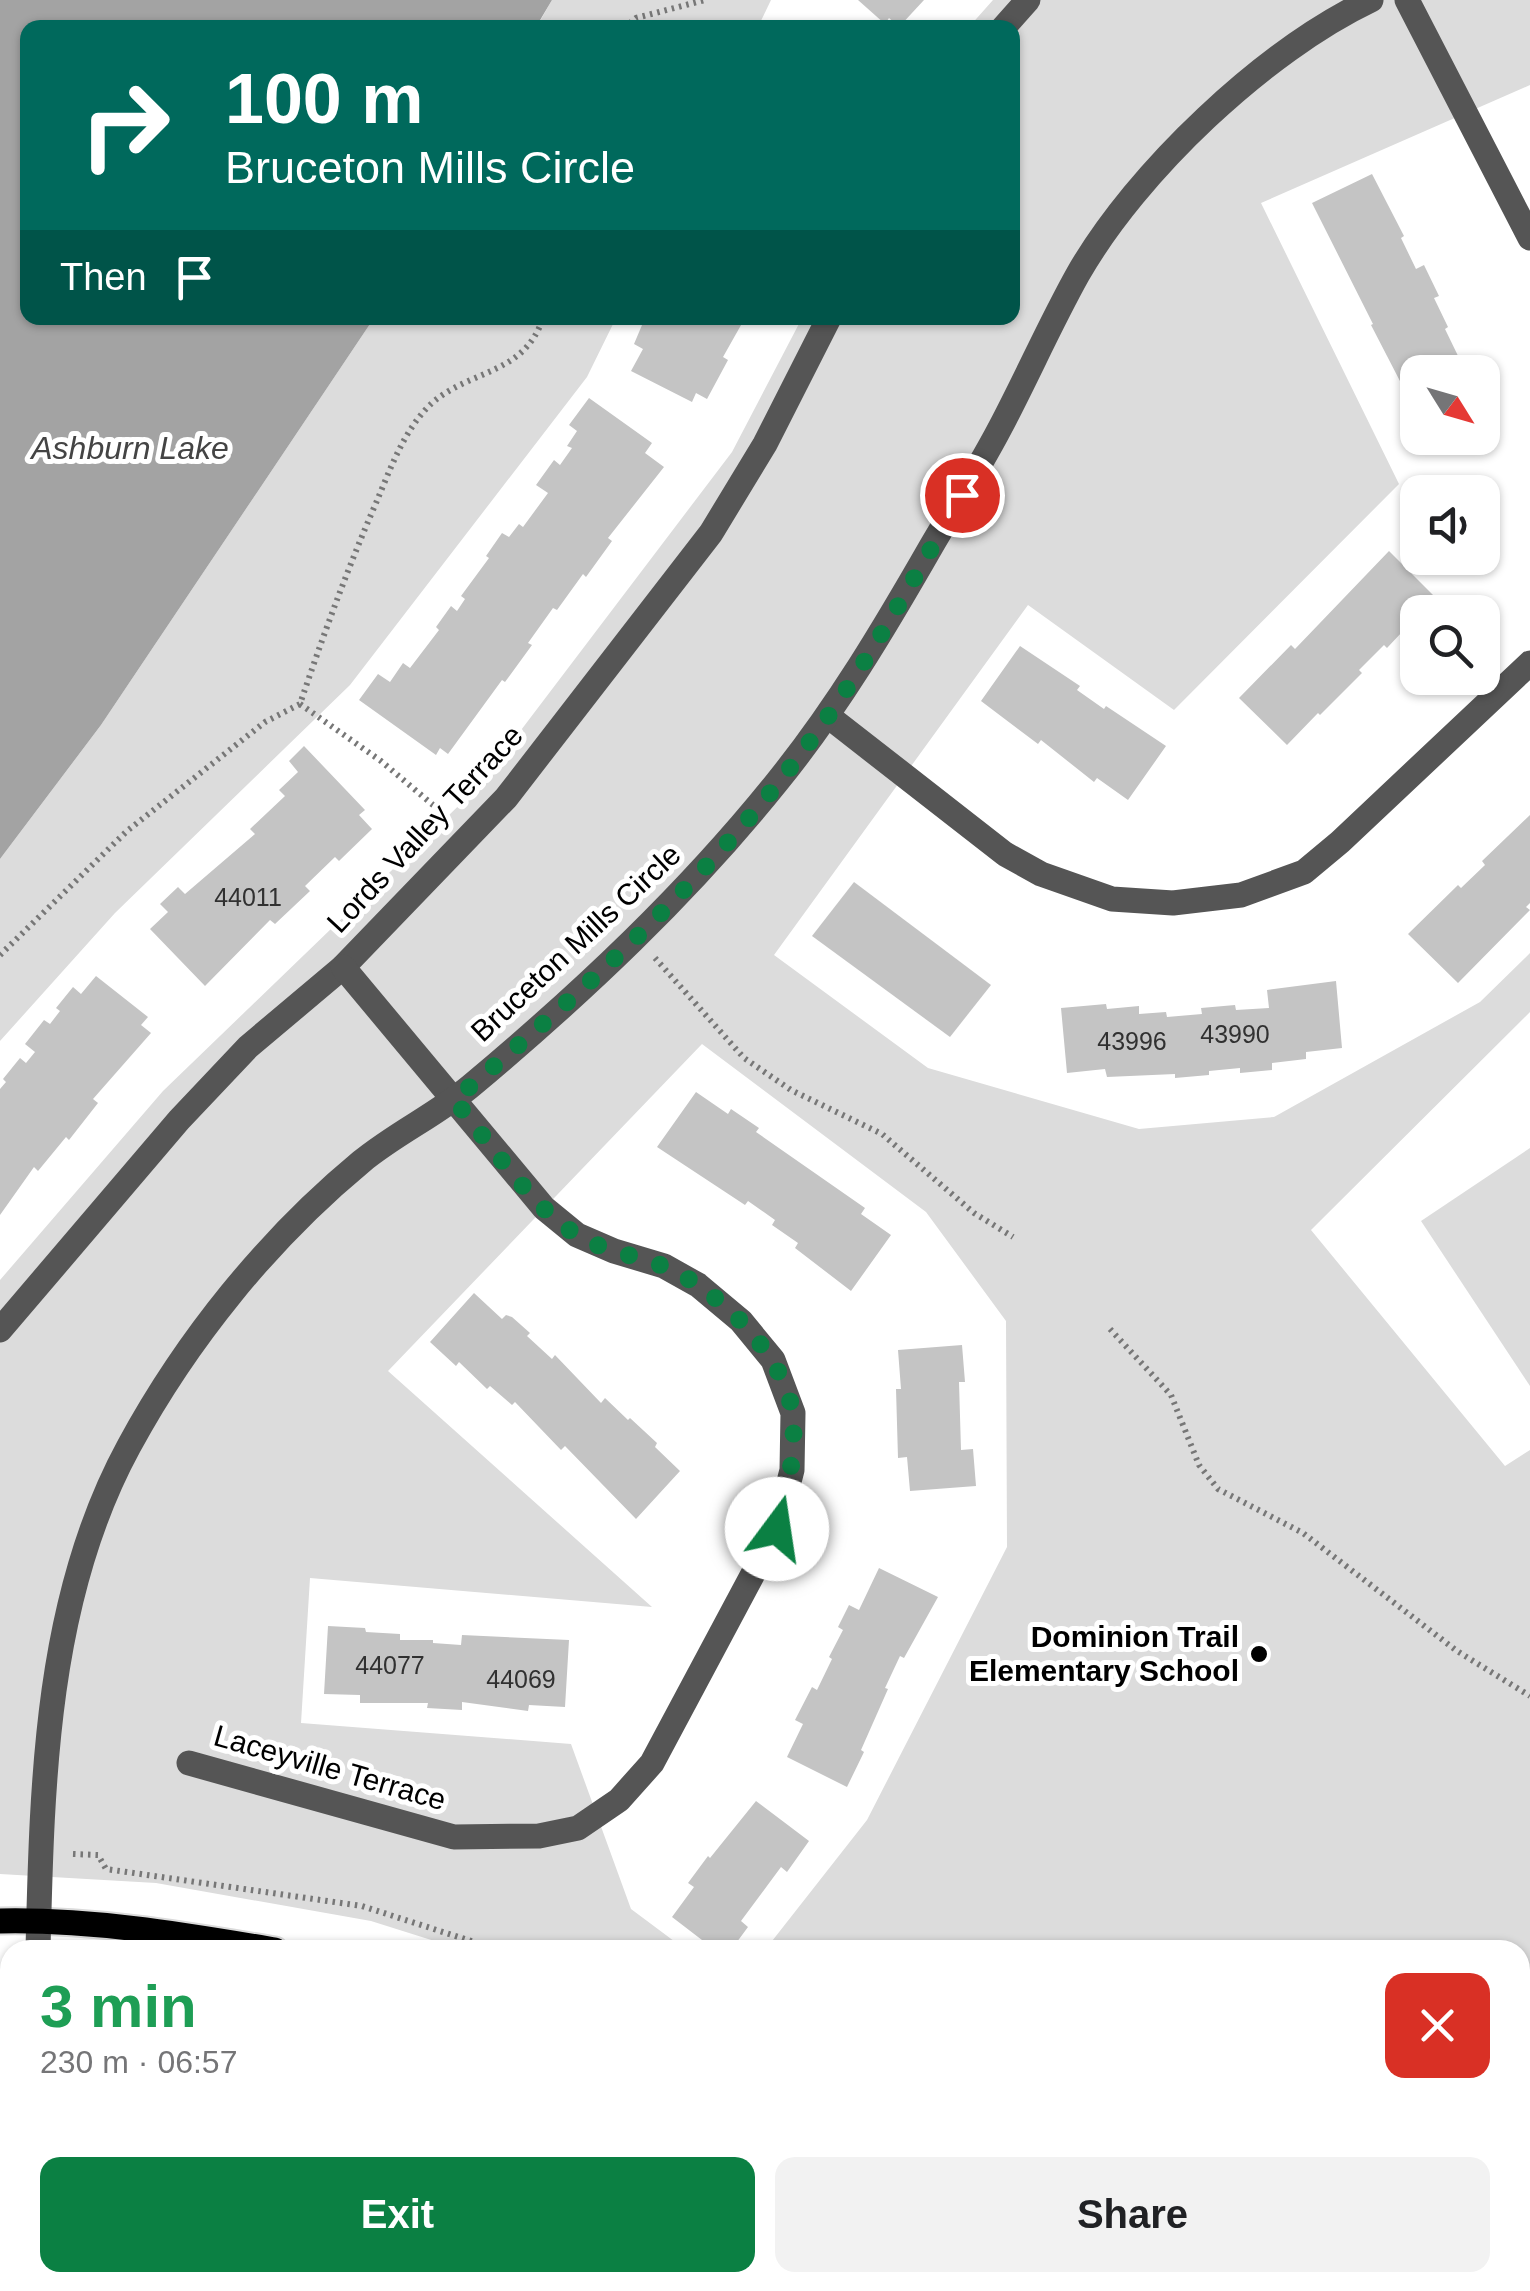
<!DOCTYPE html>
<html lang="en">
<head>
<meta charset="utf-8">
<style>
  :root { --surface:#fff; --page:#f2f2f2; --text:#202124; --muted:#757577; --accent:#0b8043 }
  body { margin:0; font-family:Helvetica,sans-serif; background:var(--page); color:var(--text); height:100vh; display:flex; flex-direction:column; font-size:38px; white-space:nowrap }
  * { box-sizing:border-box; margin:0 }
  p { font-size:32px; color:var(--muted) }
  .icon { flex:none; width:55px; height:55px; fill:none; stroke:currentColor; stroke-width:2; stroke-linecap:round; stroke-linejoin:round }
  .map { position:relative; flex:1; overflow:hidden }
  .sheet { position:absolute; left:0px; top:1940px; width:1530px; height:352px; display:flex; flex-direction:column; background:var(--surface); border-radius:30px 30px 0 0; box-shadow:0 2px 8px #0004 }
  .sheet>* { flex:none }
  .hud { position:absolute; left:20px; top:20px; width:1000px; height:305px; border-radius:20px; box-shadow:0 2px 8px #0004; background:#00695c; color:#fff; overflow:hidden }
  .needle { width:65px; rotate:127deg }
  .tools { position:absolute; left:1400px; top:355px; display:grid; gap:20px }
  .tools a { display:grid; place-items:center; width:100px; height:100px; border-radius:20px; background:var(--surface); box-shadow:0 2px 8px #0004; font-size:50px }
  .pin { position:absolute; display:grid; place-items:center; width:85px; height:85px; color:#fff; margin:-42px; border:5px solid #fff; border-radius:50%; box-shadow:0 2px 10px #0007 }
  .me { position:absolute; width:110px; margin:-55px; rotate:14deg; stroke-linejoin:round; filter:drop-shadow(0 0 8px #0008) }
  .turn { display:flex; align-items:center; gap:35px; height:210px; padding:0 40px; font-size:45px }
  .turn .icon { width:130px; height:130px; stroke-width:2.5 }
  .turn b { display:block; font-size:70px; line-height:85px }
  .then { display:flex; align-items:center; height:95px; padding:0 40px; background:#0003; gap:20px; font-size:38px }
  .round { display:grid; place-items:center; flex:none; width:105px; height:105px; border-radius:20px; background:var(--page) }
  .head { display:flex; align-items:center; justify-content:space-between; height:170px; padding:0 40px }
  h1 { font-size:60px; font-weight:700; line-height:75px; color:#1e9e55 }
  .primary-button { display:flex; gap:20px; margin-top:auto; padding:20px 40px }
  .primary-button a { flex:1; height:115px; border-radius:20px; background:var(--accent); color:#fff; font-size:40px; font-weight:700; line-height:115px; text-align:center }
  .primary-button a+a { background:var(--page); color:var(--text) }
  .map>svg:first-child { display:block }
</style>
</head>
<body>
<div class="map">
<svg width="1530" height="2291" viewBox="0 0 1530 2291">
  <rect width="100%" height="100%" fill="#fff"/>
  <g fill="#dcdcdc">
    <polygon points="552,0 771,0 758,27 536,28"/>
    <polygon points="993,0 1530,0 1530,85 1261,203 1399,484 1174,710 1028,605 774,955 928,1068 1139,1129 1274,1117 1480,1002 1530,953 1530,1012 1311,1230 1505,1466 1530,1450 1530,2291 1064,2291 1054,2283 1520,2282 1520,1950 765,1950 867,1820 1007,1547 1006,1321 926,1212 702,1044 388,1371 652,1607 310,1578 301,1723 571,1744 631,1909 686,1950 463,1950 371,1921 156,1883 0,1874 0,1280 163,1091 477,788 732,452 802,318 1012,318 1012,28 969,27"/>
    <polygon points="374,318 616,318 587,377 350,685 115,913 0,1041 0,859 101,725"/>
    <polygon points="1530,1148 1530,1386 1421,1221"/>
    <polygon points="0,2097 10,2097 10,2270 0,2271"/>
    <polygon points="713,2282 729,2291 320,2291 318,2283"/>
  </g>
  <polygon fill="#a3a3a3" points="0,0 552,0 536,27 28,28 28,318 374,318 101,725 0,859"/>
  <g fill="#c4c4c4">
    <polygon points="858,0 924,0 899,27 889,18 885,24"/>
    <polygon points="1372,174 1404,236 1401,238 1416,269 1424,265 1439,296 1434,298 1448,327 1445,329 1460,360 1465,358 1472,372 1418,372 1418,424 1400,386 1402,385 1371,325 1373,324 1312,203"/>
    <polygon points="645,318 745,318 723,357 728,360 707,399 696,393 692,402 631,371 643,349 634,344"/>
    <polygon points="589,398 652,443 645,453 664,467 608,538 612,541 586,577 583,574 557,610 553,608 528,643 532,645 505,682 502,680 448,754 440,748 436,755 359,700 378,674 390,682 403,663 410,668 439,630 436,627 451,606 457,611 465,599 461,596 489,558 486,556 502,533 509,537 519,524 523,527 548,493 536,485 554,460 560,465 572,448 567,446 577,431 569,425"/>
    <polygon points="1424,438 1458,438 1430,451"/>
    <polygon points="1389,551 1435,597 1387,648 1384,645 1359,670 1362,673 1320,715 1318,713 1287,745 1239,698 1291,645 1295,649"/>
    <polygon points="1020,646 1080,686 1077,690 1104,709 1106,706 1166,746 1128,800 1097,778 1094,782 1041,740 1038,744 981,701"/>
    <polygon points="304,746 365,810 359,815 372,829 339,861 335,857 305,886 310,891 275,924 270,920 205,986 150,929 168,912 160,904 178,887 185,894 255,834 250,829 285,796 279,790 298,772 289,761"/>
    <polygon points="1530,815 1530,903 1526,907 1530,910 1458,983 1408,934 1458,885 1461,888 1485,865 1482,861"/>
    <polygon points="854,882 991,985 950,1037 812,936"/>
    <polygon points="96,976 148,1017 141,1025 151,1033 93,1099 98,1103 69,1140 66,1137 38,1171 34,1167 0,1215 0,1089 6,1082 3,1079 20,1058 26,1063 35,1052 25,1044 44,1020 50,1024 60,1011 56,1008 73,987 81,994"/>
    <polygon points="1336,981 1342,1048 1306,1052 1306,1059 1272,1063 1272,1070 1240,1073 1240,1068 1209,1071 1209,1075 1175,1078 1175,1074 1107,1077 1105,1069 1067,1073 1061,1008 1106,1004 1107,1009 1139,1006 1139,1014 1166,1012 1167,1017 1202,1014 1201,1008 1235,1005 1236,1010 1269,1008 1267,990"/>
    <polygon points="696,1092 728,1114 731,1109 759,1128 756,1132 865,1208 861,1214 891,1235 851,1291 795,1248 798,1243 772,1225 775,1220 748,1201 745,1205 657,1147"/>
    <polygon points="474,1293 502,1319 506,1315 512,1317 530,1333 527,1336 552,1359 555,1355 601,1403 605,1398 628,1420 630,1418 657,1443 655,1447 680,1471 636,1519 565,1446 561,1450 515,1402 512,1405 490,1386 487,1389 459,1362 456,1366 430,1342"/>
    <polygon points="962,1345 965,1382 959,1382 961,1450 973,1449 976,1486 910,1491 907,1457 898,1458 896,1389 901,1389 898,1350"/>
    <polygon points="879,1568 938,1597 904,1658 900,1656 885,1688 888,1689 861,1750 864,1752 847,1787 787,1757 803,1724 795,1720 812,1687 817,1690 832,1659 829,1657 843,1630 838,1627 849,1605 859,1610"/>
    <polygon points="328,1626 365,1628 366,1632 400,1634 400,1640 433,1640 433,1643 461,1645 462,1635 569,1640 565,1707 529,1705 528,1711 462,1702 462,1710 427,1708 428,1703 360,1703 360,1695 324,1694"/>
    <polygon points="756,1801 809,1841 787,1872 781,1867 741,1921 748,1927 731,1950 715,1950 672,1917 694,1887 688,1883 708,1856 710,1858"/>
    <polygon points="214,2282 302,2282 304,2291 157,2291 188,2283 189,2288"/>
  </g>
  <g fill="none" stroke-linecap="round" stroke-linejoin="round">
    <g stroke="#dbdbdb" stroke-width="29">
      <g id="major">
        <path d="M0 1921C92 1919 185 1935 275 1950"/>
        <polyline points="0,2044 10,2044"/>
        <polyline points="787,2282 799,2291"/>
        <polyline points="998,2282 1007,2291"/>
      </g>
    </g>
    <g stroke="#777" stroke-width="6" stroke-dasharray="2.5 5" stroke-linecap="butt">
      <polyline points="624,28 636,18 705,0"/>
      <polyline points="300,704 381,761 446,816"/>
      <path d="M0 955 127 831 265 722 300 704C323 636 347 570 376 503 390 470 404 429 432 403 471 369 524 375 543 318"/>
      <polyline points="655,958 744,1058 791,1090 882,1134 974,1213 1013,1237"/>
      <polyline points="1110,1329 1171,1395 1199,1465 1218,1489 1303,1533 1457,1651 1530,1696"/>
      <polyline points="73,1854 98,1855 106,1869 362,1906 499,1950"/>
      <polyline points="576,1950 587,1950"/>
      <polyline points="0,2125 10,2125"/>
      <polyline points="664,2282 679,2291"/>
      <polyline points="1106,2282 1115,2291"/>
      <polyline points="1209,2282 1221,2291"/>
    </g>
    <g stroke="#555" stroke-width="25">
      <polyline points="1407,0 1530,238"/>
      <polyline points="1003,28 1028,0"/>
      <polyline points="828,716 1005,854 1041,874 1112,899 1173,903 1241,895 1304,872 1340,842 1530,663"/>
      <polyline points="0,1330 179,1120 248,1047 343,967 506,798 711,533 765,444 829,318"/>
      <polyline points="189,1763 454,1837 539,1836 578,1828 619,1800 652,1763 777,1529 792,1470 793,1413 773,1360 741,1321 698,1285 664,1266 614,1251 577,1235 544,1208 343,967"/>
      <path d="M38 1950C42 1781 46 1598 129 1446 187 1339 268 1239 361 1162 396 1133 438 1114 472 1085 583 992 687 894 777 782 837 708 885 627 932 545 955 506 979 468 1000 428 1027 377 1050 324 1078 274 1137 171 1264 51 1371 0"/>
      <polyline points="28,2282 29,2291"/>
    </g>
    <use href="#major" stroke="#000" stroke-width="25"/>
  </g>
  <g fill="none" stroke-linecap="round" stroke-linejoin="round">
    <path stroke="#0b8043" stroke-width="18" stroke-dasharray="0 32.4" d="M777 1529C787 1492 796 1456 793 1417 787 1356 717 1288 663 1266 635 1255 603 1251 577 1235 530 1206 490 1142 454 1100 591 985 726 863 829 715 878 645 919 569 962 495"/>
  </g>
  <circle fill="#000" stroke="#fff" stroke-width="4" cx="1259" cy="1654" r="10"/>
  <g text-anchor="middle" stroke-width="10" stroke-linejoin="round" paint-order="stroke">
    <g font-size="25" fill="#313131">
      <text x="248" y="906">44011</text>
      <text x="1235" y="1043">43990</text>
      <text x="1132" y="1050">43996</text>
      <text x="390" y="1674">44077</text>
      <text x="521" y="1688">44069</text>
    </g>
    <g font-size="30" fill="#000" stroke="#fff">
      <text transform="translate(425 829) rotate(-47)" y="10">Lords Valley Terrace</text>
      <text transform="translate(576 943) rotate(-43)" y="10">Bruceton Mills Circle</text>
      <text transform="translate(330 1768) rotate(16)" y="10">Laceyville Terrace</text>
    </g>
    <g font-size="30" font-weight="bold" fill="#000" stroke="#fff" text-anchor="end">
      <text x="1239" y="1647">Dominion Trail<tspan x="1239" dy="34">Elementary School</tspan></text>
    </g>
    <g font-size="32" font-style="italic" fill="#444" stroke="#fff">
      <text x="130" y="459">Ashburn Lake</text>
    </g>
  </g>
</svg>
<div class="tools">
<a><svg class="needle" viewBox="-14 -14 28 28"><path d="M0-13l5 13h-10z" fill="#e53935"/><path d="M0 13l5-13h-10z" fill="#757577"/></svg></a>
<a><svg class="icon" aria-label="sound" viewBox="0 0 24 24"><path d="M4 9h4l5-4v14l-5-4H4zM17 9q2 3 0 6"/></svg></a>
<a><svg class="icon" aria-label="search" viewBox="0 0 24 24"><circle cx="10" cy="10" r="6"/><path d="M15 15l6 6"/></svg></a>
</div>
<div class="pin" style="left:962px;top:495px;background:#d93025"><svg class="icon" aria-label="arrive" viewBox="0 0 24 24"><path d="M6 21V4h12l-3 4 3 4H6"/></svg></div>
<svg class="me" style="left:777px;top:1529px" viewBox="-20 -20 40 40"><circle r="19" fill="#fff"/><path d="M0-13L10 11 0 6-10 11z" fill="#0b8043"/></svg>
<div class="hud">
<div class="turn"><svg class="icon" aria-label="right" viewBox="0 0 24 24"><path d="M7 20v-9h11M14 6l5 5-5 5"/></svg><div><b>100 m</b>Bruceton Mills Circle</div></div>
<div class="then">Then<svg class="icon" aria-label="arrive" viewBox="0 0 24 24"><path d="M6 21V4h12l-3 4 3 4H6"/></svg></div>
</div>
<section class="sheet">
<div class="head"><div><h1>3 min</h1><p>230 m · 06:57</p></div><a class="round" style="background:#d93025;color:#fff"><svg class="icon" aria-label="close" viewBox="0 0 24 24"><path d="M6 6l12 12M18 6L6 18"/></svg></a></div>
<div class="primary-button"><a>Exit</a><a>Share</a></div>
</section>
</div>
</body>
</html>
